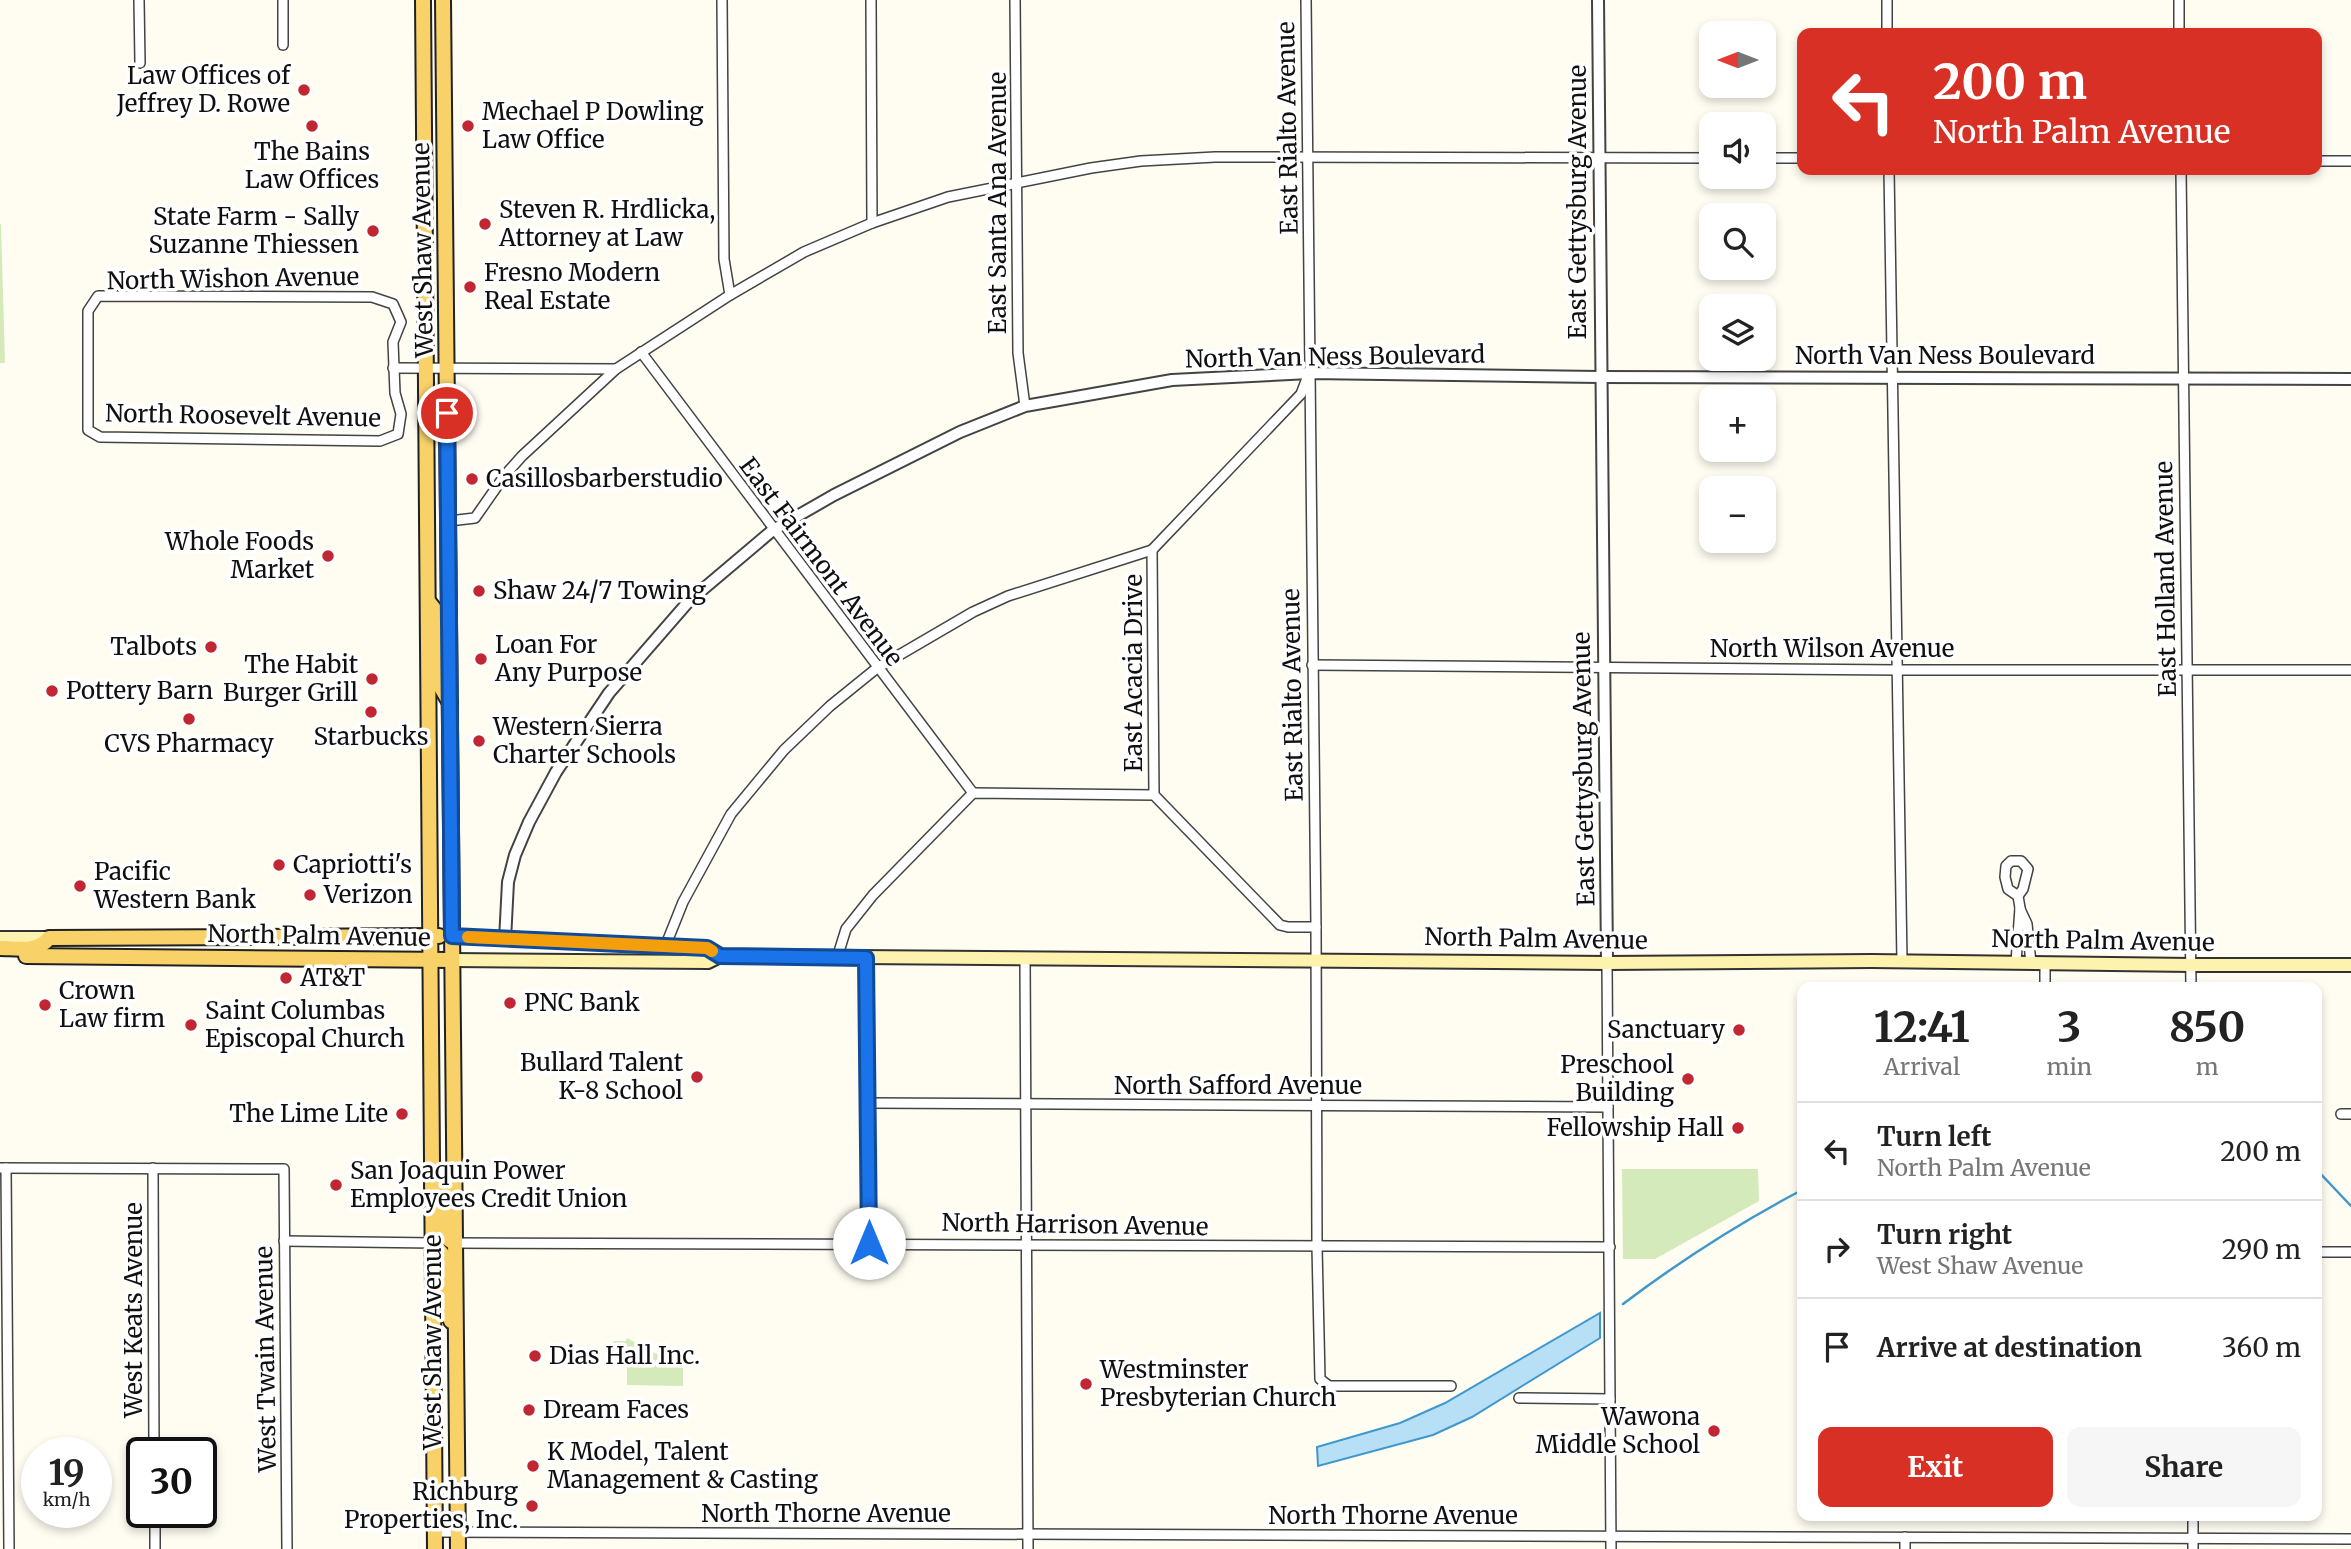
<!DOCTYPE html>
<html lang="en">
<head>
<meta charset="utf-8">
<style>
  :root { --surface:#fff; --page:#f6f6f6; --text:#222; --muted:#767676; --line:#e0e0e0; --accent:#d93025 }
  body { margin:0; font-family:Merriweather,serif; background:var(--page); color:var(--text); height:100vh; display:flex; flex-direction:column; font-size:26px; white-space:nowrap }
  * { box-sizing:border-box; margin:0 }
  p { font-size:23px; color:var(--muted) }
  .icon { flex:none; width:38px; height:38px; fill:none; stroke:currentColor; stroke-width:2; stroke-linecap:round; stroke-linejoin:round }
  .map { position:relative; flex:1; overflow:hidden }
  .drawer { position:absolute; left:1797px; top:982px; width:525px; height:539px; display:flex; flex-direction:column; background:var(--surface); border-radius:14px; box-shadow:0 4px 10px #0003 }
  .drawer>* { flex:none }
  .top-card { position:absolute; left:1797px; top:28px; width:525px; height:147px; border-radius:14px; box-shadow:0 4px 10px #0003; background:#d93025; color:#fff; overflow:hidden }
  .needle { width:46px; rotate:270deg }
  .tools { position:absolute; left:1699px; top:21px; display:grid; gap:14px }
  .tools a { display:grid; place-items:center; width:77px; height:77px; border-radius:14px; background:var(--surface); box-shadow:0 4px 10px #0003; font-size:35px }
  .speed { position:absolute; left:21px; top:1437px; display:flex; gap:14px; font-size:35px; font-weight:700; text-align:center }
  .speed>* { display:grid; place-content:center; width:91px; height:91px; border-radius:50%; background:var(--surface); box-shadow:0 4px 10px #0003; line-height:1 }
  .speed small { font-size:18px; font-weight:400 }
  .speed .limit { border:4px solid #111; border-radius:10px; background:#fff; color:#111 }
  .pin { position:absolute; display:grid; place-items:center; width:60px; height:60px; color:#fff; margin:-30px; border:4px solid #fff; border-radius:50%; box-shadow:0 2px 7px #0007 }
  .me { position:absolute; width:77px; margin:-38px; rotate:0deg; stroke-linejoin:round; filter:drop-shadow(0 0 5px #0008) }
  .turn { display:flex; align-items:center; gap:24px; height:147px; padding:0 21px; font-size:32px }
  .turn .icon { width:91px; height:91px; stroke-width:2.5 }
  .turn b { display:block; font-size:49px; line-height:60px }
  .eta { display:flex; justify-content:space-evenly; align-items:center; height:119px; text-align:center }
  .eta b { font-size:42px; font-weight:700; line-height:49px }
  .primary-button { display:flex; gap:14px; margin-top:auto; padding:14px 21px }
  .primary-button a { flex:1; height:80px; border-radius:14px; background:var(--accent); color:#fff; font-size:28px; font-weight:700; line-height:80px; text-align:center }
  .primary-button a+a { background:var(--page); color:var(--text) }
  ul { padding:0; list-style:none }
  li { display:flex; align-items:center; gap:21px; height:98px; padding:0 21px; border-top:2px solid var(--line) }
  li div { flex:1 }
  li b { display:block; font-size:26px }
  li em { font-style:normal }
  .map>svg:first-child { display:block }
</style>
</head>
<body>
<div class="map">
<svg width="2351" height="1549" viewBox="0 0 2351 1549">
  <rect width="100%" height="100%" fill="#fffcf2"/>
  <g fill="#d5eabb">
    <polygon points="0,224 1,224 5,363 0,363"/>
    <polygon points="1622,1169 1758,1169 1759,1201 1655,1259 1623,1259"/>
    <polygon points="627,1338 683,1368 683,1386 627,1385 627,1354 612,1341 626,1341"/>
  </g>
  <polygon fill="#b7e0f6" stroke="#3e98cd" stroke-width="2" points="1600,1313 1600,1338 1472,1417 1433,1435 1318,1466 1317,1447 1400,1423 1445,1403"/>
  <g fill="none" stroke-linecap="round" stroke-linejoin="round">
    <g stroke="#3e98cd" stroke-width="2.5">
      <polyline points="2317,1170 2351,1206"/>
      <path d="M1623 1304C1680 1261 1739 1223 1802 1190"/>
    </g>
    <g stroke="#434343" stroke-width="12">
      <g id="minor">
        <polyline points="139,0 140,63"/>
        <polyline points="722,0 724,259 730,295"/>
        <polyline points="871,0 872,223"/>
        <polyline points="1015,0 1018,353 1025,406"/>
        <polyline points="1306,0 1316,927 1317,1247 1320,1379 1329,1386 1451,1386"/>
        <polyline points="1887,0 1887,33"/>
        <polyline points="2179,0 2179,33"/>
        <polyline points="283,45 283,0"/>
        <polyline points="1764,158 1802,158"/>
        <polyline points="2317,161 2351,161"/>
        <polyline points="1889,170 1902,961"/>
        <polyline points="2181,170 2191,987"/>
        <polygon points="98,296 372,297 393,304 401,322 393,342 395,393 401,414 398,434 380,441 100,437 88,430 88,311"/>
        <polyline points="641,352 973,793"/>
        <polyline points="393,368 616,369"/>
        <polyline points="449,521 475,518 505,475 522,456 616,369 730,295 804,252 872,223 948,197 1091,168 1141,161 1215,157 1712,158"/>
        <polyline points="1152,550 1154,795"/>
        <polyline points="1312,665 1898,670 2351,670"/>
        <polyline points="2020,909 2027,924 2031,963"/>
        <polyline points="665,947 683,902 731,814 784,750 830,706 877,668 973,612 1008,596 1152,550 1301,394 1307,378"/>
        <polyline points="837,958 846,929 873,895 973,793 1154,795 1280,925 1288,927 1316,927"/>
        <polyline points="866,959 869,1243"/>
        <polyline points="1025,959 1028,1549"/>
        <polyline points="2016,962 2020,908 2018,896 2023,889 2028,869 2021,861 2011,861 2006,866 2005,877 2008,889 2018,896"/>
        <polyline points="1607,963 1611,1549"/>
        <polyline points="2045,963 2045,987"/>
        <polyline points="868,1103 1608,1107"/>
        <polyline points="2341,1114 2351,1114"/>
        <polyline points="0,1168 284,1169 287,1549"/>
        <polyline points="6,1168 9,1549"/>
        <polyline points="153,1168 154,1452"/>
        <polyline points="284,1241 433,1243"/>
        <polyline points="455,1243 1610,1247"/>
        <polyline points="2317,1252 2351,1252"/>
        <polyline points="1519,1398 1610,1399"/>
        <polyline points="155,1512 155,1549"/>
        <polyline points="2193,1516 2193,1549"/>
        <polyline points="435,1532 2351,1539"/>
        <polyline points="1905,1537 1905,1549"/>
      </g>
    </g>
    <g stroke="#434343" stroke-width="14">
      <g id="tertiary">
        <polyline points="1598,0 1607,963"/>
        <polyline points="505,940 508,882 515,855 529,822 556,772 609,693 689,601 773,530 834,495 960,432 1025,406 1172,380 1310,373 1600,377 2351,379"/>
      </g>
    </g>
    <g stroke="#323232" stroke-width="16">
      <g id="secondary">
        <polyline points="452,936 707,948 720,956"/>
        <polyline points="0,938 49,938"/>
        <polyline points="452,960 708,962 720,956 1607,963 1872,961 2191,965 2351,965"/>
      </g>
    </g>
    <g stroke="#212121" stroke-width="18">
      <g id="primary">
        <polyline points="423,0 435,1549"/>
        <polyline points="443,0 458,1549"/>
        <polyline points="428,601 439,615 439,684 450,703"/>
        <path d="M0 948C16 948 38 953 49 938L439 936"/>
        <polyline points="26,956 452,960"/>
        <path d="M432 1186 443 1194C443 1210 437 1237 455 1243"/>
        <polyline points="433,1243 443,1255 445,1296 451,1321"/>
      </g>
    </g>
    <use href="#minor" stroke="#fff" stroke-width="9"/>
    <use href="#tertiary" stroke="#fff" stroke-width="10"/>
    <use href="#secondary" stroke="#fef3ae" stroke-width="12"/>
    <use href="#primary" stroke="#f8d169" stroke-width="14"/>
  </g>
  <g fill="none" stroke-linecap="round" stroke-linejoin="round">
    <g stroke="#114b97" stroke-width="18">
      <polyline id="route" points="447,413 452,936 707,948 720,956 866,958 869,1243"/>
    </g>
    <use href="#route" stroke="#1a73e8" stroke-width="12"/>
    <polyline stroke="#f59e0b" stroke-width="12" points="468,937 707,948 712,951"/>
  </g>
  <g fill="#c02732" stroke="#fff" stroke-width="2.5">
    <circle cx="304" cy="90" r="7"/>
    <circle cx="312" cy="126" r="7"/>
    <circle cx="468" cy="126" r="7"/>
    <circle cx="485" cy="224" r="7"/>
    <circle cx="373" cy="231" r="7"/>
    <circle cx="470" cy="287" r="7"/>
    <circle cx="472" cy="479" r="7"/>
    <circle cx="328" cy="556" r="7"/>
    <circle cx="479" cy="591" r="7"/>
    <circle cx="211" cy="647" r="7"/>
    <circle cx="481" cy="659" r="7"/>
    <circle cx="372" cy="679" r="7"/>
    <circle cx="52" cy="691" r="7"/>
    <circle cx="371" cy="712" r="7"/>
    <circle cx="189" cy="719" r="7"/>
    <circle cx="479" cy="741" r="7"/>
    <circle cx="279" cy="865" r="7"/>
    <circle cx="80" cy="886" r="7"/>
    <circle cx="310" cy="895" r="7"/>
    <circle cx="286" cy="978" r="7"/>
    <circle cx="510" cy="1003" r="7"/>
    <circle cx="45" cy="1005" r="7"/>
    <circle cx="191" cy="1025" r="7"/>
    <circle cx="1739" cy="1030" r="7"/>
    <circle cx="697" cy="1077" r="7"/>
    <circle cx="1688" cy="1079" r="7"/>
    <circle cx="402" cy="1114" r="7"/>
    <circle cx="1738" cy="1128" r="7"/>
    <circle cx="336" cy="1185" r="7"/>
    <circle cx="535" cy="1356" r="7"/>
    <circle cx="1086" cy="1384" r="7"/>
    <circle cx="529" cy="1410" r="7"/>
    <circle cx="1714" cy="1431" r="7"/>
    <circle cx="533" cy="1466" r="7"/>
    <circle cx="532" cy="1506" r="7"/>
  </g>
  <g text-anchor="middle" stroke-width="7" stroke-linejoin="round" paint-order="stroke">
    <g font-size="24" fill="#101010" stroke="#fff" text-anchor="start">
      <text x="290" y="84" text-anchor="end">Law Offices of<tspan x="290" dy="28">Jeffrey D. Rowe</tspan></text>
      <text x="482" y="120">Mechael P Dowling<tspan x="482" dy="28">Law Office</tspan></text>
      <text x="312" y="160" text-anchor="middle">The Bains<tspan x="312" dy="28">Law Offices</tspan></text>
      <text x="499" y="218">Steven R. Hrdlicka,<tspan x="499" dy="28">Attorney at Law</tspan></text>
      <text x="359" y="225" text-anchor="end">State Farm - Sally<tspan x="359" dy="28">Suzanne Thiessen</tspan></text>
      <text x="484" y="281">Fresno Modern<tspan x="484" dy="28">Real Estate</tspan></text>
      <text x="486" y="487">Casillosbarberstudio</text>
      <text x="314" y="550" text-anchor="end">Whole Foods<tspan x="314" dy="28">Market</tspan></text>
      <text x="493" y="599">Shaw 24/7 Towing</text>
      <text x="495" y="653">Loan For<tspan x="495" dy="28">Any Purpose</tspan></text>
      <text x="197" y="655" text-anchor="end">Talbots</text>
      <text x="358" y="673" text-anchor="end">The Habit<tspan x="358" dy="28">Burger Grill</tspan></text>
      <text x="66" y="699">Pottery Barn</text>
      <text x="493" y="735">Western Sierra<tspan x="493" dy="28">Charter Schools</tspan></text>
      <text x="371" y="745" text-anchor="middle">Starbucks</text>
      <text x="189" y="752" text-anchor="middle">CVS Pharmacy</text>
      <text x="293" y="873">Capriotti's</text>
      <text x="94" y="880">Pacific<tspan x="94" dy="28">Western Bank</tspan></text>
      <text x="324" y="903">Verizon</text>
      <text x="300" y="986">AT&amp;T</text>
      <text x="59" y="999">Crown<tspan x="59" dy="28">Law firm</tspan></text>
      <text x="524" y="1011">PNC Bank</text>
      <text x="205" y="1019">Saint Columbas<tspan x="205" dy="28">Episcopal Church</tspan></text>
      <text x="1725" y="1038" text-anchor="end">Sanctuary</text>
      <text x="683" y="1071" text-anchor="end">Bullard Talent<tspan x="683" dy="28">K-8 School</tspan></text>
      <text x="1674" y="1073" text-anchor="end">Preschool<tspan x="1674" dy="28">Building</tspan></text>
      <text x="388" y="1122" text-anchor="end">The Lime Lite</text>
      <text x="1724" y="1136" text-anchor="end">Fellowship Hall</text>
      <text x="350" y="1179">San Joaquin Power<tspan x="350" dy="28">Employees Credit Union</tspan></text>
      <text x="549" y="1364">Dias Hall Inc.</text>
      <text x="1100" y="1378">Westminster<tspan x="1100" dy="28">Presbyterian Church</tspan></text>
      <text x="543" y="1418">Dream Faces</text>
      <text x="1700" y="1425" text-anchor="end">Wawona<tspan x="1700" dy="28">Middle School</tspan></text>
      <text x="547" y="1460">K Model, Talent<tspan x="547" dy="28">Management &amp; Casting</tspan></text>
      <text x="518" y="1500" text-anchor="end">Richburg<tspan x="518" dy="28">Properties, Inc.</tspan></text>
    </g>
    <g font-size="24" fill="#101010" stroke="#fff">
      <text transform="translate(1288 128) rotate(-91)" y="8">East Rialto Avenue</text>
      <text transform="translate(1578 202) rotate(-90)" y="8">East Gettysburg Avenue</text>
      <text transform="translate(998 203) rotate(-90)" y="8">East Santa Ana Avenue</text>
      <text transform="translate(423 250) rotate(-91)" y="8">West Shaw Avenue</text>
      <text transform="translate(233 279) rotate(-1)" y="8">North Wishon Avenue</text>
      <text x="1945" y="364">North Van Ness Boulevard</text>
      <text transform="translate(1335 357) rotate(-1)" y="8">North Van Ness Boulevard</text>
      <text transform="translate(243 416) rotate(1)" y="8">North Roosevelt Avenue</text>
      <text transform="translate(821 562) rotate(53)" y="8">East Fairmont Avenue</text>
      <text transform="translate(2166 579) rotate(-91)" y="8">East Holland Avenue</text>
      <text x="1832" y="657">North Wilson Avenue</text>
      <text transform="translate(1134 673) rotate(-90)" y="8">East Acacia Drive</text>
      <text transform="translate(1293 695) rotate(-91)" y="8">East Rialto Avenue</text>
      <text transform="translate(1584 769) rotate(-91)" y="8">East Gettysburg Avenue</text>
      <text transform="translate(319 936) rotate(1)" y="8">North Palm Avenue</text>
      <text transform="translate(1536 939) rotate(1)" y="8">North Palm Avenue</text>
      <text transform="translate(2103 941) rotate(1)" y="8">North Palm Avenue</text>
      <text x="1238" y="1094">North Safford Avenue</text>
      <text transform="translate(1075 1225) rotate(1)" y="8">North Harrison Avenue</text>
      <text transform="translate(134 1310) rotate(-90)" y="8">West Keats Avenue</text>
      <text transform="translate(433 1342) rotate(-90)" y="8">West Shaw Avenue</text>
      <text transform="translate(266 1359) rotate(-91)" y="8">West Twain Avenue</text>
      <text x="826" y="1522">North Thorne Avenue</text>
      <text x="1393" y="1524">North Thorne Avenue</text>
    </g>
  </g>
</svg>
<div class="tools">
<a><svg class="needle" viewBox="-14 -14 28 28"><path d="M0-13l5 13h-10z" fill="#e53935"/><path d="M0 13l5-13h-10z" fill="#767676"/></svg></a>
<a><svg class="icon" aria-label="sound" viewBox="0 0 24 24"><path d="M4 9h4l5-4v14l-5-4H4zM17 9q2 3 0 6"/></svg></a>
<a><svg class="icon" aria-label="search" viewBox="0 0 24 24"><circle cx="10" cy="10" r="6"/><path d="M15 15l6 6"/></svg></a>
<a><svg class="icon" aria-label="layers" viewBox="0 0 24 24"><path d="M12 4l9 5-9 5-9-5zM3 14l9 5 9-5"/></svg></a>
<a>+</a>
<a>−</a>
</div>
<div class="speed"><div>19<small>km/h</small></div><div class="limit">30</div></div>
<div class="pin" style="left:447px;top:413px;background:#d93025"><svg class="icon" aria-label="arrive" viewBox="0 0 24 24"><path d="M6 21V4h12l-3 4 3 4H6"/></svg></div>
<svg class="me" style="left:869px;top:1243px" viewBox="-20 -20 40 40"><circle r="19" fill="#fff"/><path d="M0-13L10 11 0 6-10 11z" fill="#1a73e8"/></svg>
<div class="top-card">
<div class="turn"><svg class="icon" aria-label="left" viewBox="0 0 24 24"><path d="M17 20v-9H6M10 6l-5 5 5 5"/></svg><div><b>200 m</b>North Palm Avenue</div></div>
</div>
<section class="drawer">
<div class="eta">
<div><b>12:41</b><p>Arrival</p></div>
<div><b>3</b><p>min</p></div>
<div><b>850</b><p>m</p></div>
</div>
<ul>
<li><svg class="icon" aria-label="left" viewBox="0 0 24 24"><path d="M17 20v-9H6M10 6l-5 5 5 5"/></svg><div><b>Turn left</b><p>North Palm Avenue</p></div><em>200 m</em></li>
<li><svg class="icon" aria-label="right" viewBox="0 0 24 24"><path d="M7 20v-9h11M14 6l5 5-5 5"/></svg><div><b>Turn right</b><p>West Shaw Avenue</p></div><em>290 m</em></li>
<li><svg class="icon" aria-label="arrive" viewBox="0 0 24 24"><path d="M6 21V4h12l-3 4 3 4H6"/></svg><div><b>Arrive at destination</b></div><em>360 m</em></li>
</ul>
<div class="primary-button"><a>Exit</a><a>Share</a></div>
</section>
</div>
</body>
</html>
